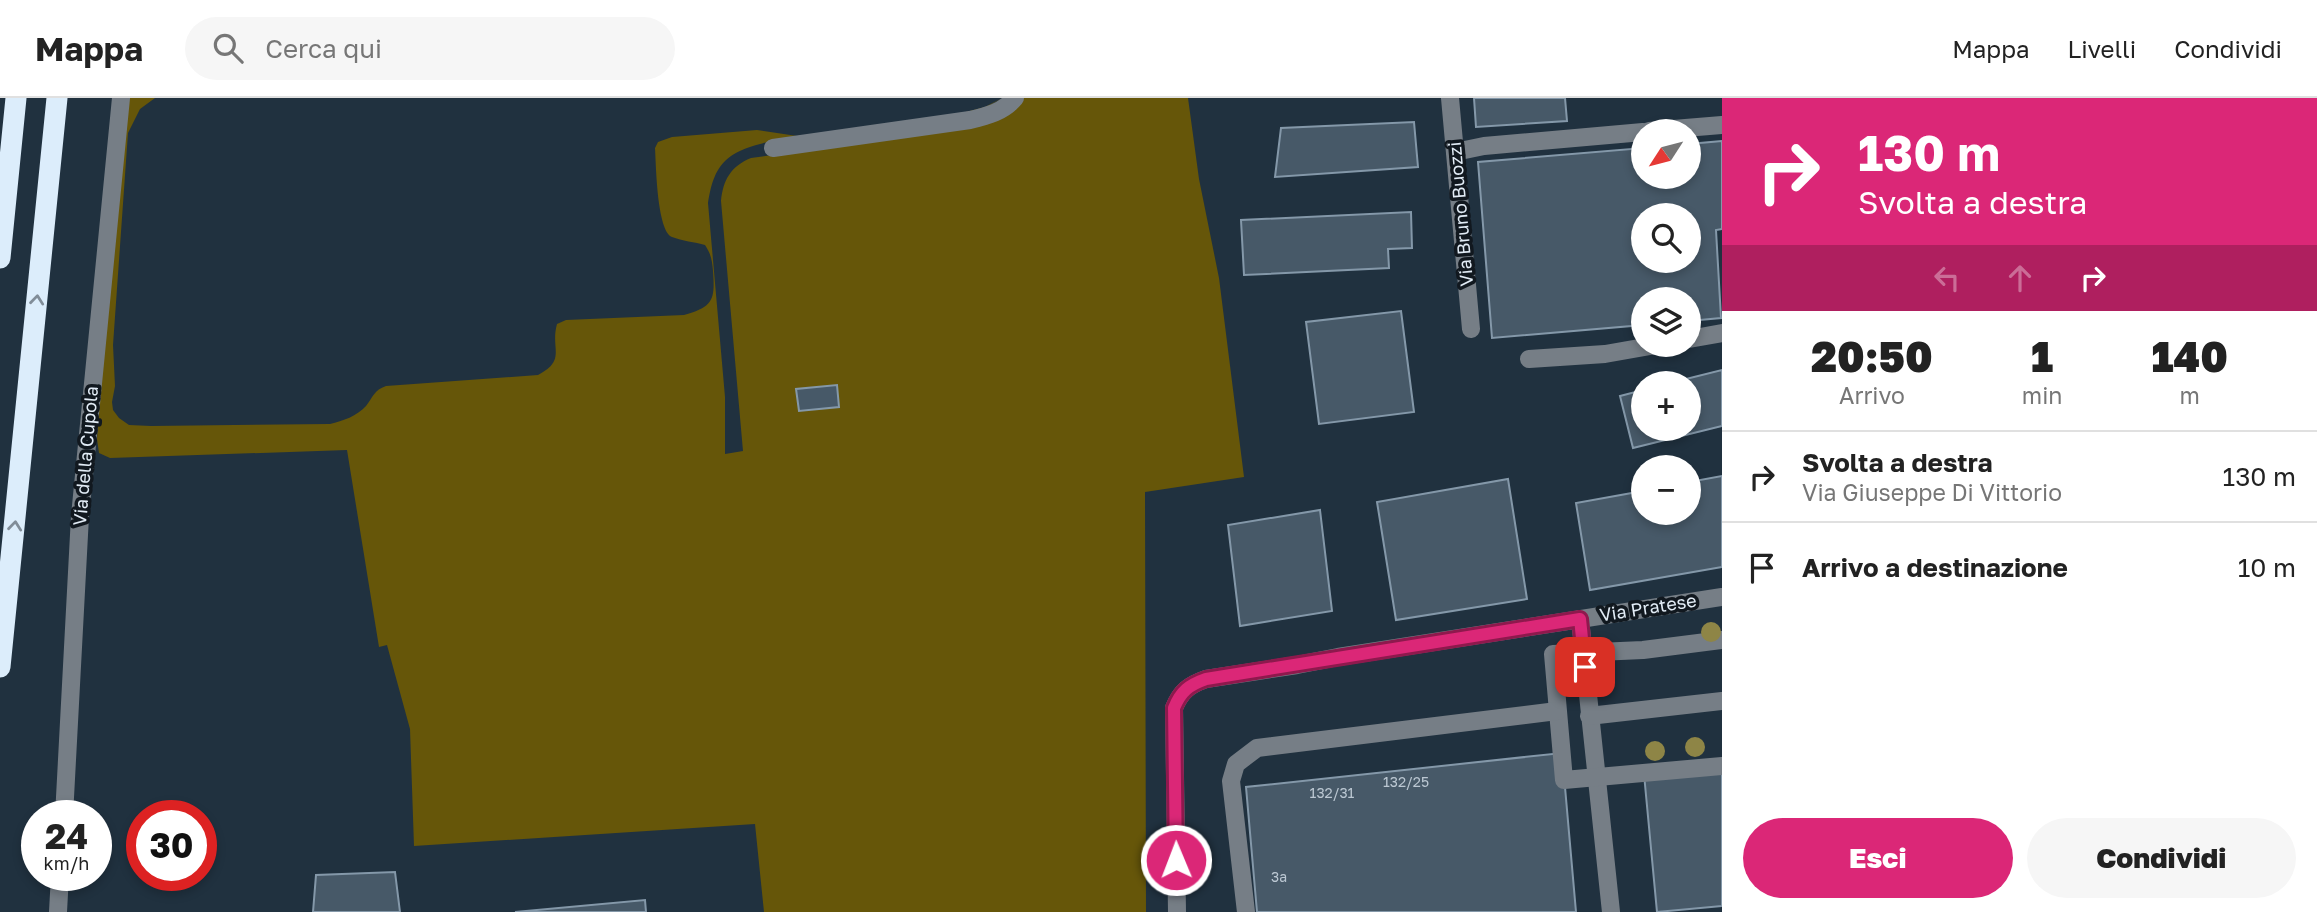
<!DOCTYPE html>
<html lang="it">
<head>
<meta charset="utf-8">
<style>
  :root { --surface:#fff; --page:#f6f6f6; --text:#222; --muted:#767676; --line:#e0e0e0; --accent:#db2777 }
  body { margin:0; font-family:"Golos Text",sans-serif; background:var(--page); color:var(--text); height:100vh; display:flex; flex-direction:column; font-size:26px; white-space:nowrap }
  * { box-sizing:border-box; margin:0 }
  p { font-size:23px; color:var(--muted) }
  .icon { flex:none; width:38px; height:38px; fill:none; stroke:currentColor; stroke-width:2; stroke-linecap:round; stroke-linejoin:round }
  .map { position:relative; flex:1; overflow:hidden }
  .drawer { display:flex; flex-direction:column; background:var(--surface); width:595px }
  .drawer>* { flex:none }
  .banner { background:#db2777; color:#fff; overflow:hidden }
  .needle { width:46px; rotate:234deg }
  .tools { position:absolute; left:1631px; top:21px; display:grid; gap:14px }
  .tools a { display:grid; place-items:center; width:70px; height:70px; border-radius:50%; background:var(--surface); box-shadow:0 4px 10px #0003; font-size:35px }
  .speed { position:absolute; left:21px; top:702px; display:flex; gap:14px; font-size:35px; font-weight:700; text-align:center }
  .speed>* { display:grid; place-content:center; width:91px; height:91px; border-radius:50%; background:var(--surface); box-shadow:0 4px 10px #0003; line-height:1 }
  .speed small { font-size:18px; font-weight:400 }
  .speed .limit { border:10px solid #d22; background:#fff; color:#111 }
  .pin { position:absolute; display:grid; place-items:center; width:60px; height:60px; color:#fff; margin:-30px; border-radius:14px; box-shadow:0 4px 10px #0006 }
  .me { position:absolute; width:77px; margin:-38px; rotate:359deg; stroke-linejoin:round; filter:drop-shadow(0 0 5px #0008) }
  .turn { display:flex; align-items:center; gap:24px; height:147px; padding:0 21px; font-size:32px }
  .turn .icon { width:91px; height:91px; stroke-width:2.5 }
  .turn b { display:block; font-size:49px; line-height:60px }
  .lanes { display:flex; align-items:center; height:66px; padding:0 21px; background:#0003; justify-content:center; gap:35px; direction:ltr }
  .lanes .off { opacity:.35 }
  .eta { display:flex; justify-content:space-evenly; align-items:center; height:119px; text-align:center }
  .eta b { font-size:42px; font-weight:800; line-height:49px }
  .action { display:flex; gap:14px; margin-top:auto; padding:14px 21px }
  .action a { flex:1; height:80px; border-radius:42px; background:var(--accent); color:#fff; font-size:28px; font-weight:800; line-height:80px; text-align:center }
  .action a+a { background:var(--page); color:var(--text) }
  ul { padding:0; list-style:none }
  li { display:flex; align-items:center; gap:21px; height:91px; padding:0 21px; border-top:2px solid var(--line) }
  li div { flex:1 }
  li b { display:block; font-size:26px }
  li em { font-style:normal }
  header { display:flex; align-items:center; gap:42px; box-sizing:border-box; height:98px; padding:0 35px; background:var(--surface); border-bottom:2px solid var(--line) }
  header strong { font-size:33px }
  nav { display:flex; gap:38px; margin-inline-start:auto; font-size:24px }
  .search { width:490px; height:63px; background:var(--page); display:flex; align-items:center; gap:18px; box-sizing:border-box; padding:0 24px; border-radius:38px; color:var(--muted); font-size:26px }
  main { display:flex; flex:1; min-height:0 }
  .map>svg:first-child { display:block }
</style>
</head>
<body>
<header>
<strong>Mappa</strong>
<div class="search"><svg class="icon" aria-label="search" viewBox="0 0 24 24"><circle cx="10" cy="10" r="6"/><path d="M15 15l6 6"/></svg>Cerca qui</div>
<nav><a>Mappa</a><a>Livelli</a><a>Condividi</a></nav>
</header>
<main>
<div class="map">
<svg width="1722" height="814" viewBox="0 0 1722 814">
  <rect width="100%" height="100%" fill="#20313f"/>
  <path fill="#665609" d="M127 0H155L140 11 128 35 113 247 115 288 112 304 113 312 119 320 129 327 151 328 330 326C343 323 357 318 366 308 373 299 374 292 386 288L538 277C567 262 550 251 557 226L566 222 684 217C714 209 715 201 713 173 712 162 711 156 705 147 695 144 682 143 672 139 657 133 656 67 655 50L658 44 672 39 757 32 797 38 828 35 966 14 985 9 1002 0 985 10 966 15C921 23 875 30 829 35 802 39 753 42 731 58 715 69 711 87 708 105L725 299V356L743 353 721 103C723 82 731 68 751 60L960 31 1002 17 1017 6 1022 0H1188L1199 81 1219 180 1244 379 1145 394 1146 814H764L755 726 414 748 410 631 387 547 379 549 347 352 110 360 99 355 97 341 105 218Z"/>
  <g fill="#475968" stroke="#8498a9" stroke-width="2" fill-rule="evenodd">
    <polygon points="1474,0 1565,0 1567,23 1476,29"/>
    <polygon points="1414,24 1418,69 1275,79 1281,30"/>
    <path d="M1722 43V131L1716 132 1721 220 1689 223V201H1643V227L1492 240 1478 64 1643 50V79H1689V46ZM1643 117H1689V163H1643Z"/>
    <polygon points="1411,114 1412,150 1388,151 1389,170 1244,177 1241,122"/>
    <polygon points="1401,213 1414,314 1319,326 1306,224"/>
    <polygon points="1722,272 1722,328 1633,350 1620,298 1643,292 1643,331 1689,331 1689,285 1670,285"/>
    <polygon points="837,287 839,309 799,313 796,291"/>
    <polygon points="1722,378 1722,469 1590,492 1576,405 1643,393 1643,415 1689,415 1689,384"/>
    <polygon points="1508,381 1527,501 1396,522 1377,404"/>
    <polygon points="1320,412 1332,513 1240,528 1228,427"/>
    <polygon points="1562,655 1576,814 1257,814 1246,689"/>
    <polygon points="1722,668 1722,808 1657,814 1644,676"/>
    <polygon points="395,774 400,814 313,814 316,777"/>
    <polygon points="645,802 646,814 515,814"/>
  </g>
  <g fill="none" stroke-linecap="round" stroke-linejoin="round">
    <g stroke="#767e86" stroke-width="18">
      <polyline points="1450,0 1471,231"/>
      <polyline points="1649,33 1722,27"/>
      <path d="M773 50 970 22C987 18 1003 14 1015 0"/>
      <polyline points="1455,54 1484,48 1643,34"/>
      <polyline points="1689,241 1722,235"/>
      <polyline points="1529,261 1605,256 1656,247"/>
      <polyline points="1580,521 1611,814"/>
      <polyline points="1722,542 1643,552 1553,556 1564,682 1722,668"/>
      <polyline points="1589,618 1722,603"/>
      <polyline points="64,718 80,418 121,0"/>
      <polyline points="58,814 60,777"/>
      <path d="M1177 814 1174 610C1181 593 1189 587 1206 581L1297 567 1338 559 1722 499"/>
      <polyline points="1246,814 1231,683 1236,666 1257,650 1557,613"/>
    </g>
    <g stroke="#dcedfb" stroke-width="21">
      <polyline points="0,160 16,0"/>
      <polyline points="0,569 57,0"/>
    </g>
  </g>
  <g fill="#8e8546">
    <circle cx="1711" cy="534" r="10"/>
    <circle cx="1695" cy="649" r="10"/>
    <circle cx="1655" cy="653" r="10"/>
  </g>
  <defs><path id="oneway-chevron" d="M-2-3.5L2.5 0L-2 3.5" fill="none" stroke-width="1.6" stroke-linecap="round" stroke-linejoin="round" transform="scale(1.75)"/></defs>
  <g stroke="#818d98">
    <use href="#oneway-chevron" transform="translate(37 202) rotate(-84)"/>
    <use href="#oneway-chevron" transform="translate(15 428) rotate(-84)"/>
  </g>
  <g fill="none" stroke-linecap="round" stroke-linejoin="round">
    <g stroke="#8e194d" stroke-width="18">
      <path id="route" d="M1176 762 1174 610C1181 593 1189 587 1206 581L1580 521 1585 569"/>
    </g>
    <use href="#route" stroke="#db2777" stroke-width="12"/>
  </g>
  <g text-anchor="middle" stroke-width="7" stroke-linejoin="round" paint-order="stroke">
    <g font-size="14" fill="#bbc7d2">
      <text x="1406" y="689">132/25</text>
      <text x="1332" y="700">132/31</text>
      <text x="1279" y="784">3a</text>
    </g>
    <g font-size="18" fill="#e2ecf6" stroke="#11181f">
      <text transform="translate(1461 116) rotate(-95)" y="6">Via Bruno Buozzi</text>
      <text transform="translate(86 358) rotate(-85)" y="6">Via della Cupola</text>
      <text transform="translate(1648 510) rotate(-9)" y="6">Via Pratese</text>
    </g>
  </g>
</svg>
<div class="tools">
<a><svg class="needle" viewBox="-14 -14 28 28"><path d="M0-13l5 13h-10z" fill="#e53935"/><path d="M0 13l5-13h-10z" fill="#767676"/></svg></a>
<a><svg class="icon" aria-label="search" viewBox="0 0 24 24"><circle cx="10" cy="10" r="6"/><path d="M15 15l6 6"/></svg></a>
<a><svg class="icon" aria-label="layers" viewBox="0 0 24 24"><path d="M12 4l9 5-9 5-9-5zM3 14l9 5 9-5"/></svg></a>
<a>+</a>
<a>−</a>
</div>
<div class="speed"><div>24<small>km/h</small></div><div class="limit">30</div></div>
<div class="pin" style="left:1585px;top:569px;background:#d93025"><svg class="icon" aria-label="arrive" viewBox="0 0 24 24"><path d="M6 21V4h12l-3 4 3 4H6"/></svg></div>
<svg class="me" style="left:1176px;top:762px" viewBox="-20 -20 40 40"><circle r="17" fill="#db2777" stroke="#fff" stroke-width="3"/><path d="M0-11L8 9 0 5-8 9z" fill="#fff"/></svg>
</div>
<section class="drawer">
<div class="banner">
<div class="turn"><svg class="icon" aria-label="right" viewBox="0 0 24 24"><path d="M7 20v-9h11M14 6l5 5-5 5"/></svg><div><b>130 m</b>Svolta a destra</div></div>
<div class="lanes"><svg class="icon off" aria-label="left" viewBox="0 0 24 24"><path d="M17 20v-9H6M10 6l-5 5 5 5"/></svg><svg class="icon off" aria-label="ahead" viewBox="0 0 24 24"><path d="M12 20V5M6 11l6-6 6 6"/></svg><svg class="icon" aria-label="right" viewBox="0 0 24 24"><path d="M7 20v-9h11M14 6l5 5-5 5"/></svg></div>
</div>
<div class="eta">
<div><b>20:50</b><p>Arrivo</p></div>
<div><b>1</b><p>min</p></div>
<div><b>140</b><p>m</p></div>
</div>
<ul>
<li><svg class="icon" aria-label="right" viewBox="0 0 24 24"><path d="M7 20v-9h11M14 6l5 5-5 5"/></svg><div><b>Svolta a destra</b><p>Via Giuseppe Di Vittorio</p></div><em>130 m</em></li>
<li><svg class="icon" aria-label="arrive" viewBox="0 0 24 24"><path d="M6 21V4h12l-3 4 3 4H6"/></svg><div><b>Arrivo a destinazione</b></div><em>10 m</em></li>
</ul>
<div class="action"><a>Esci</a><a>Condividi</a></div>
</section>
</main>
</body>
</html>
